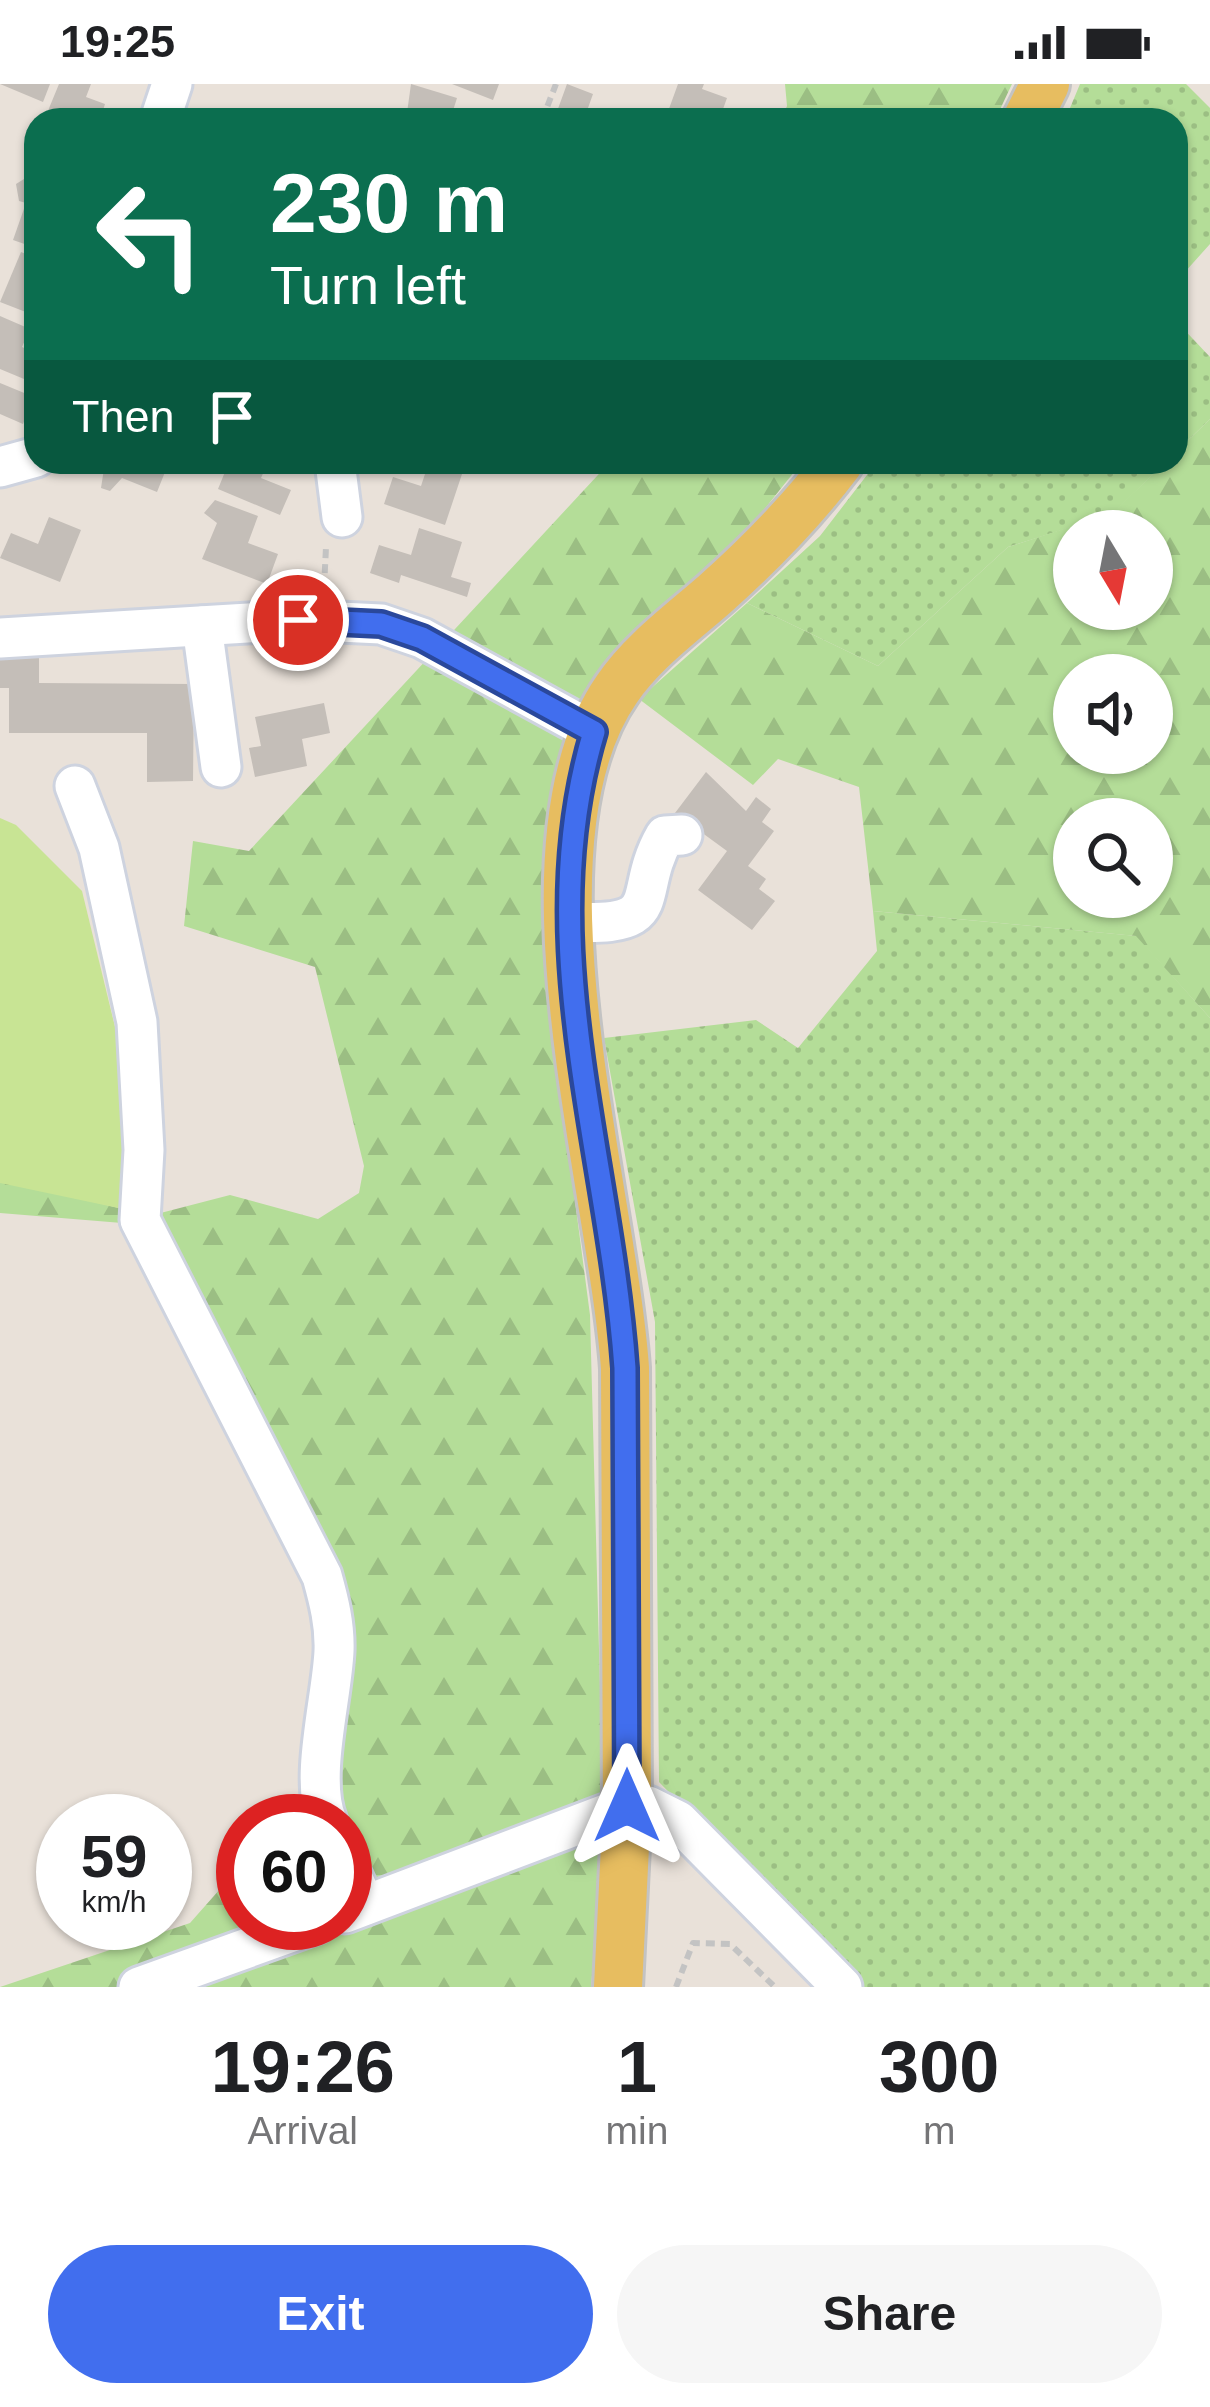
<!DOCTYPE html>
<html lang="en">
<head>
<meta charset="utf-8">
<style>
  :root { --surface:#fff; --page:#f6f6f6; --text:#202124; --muted:#757577; --accent:#416eee }
  body { margin:0; font-family:Arial,sans-serif; background:var(--page); color:var(--text); height:100vh; display:flex; flex-direction:column; font-size:45px; white-space:nowrap }
  * { box-sizing:border-box; margin:0 }
  p { font-size:39px; color:var(--muted) }
  .icon { flex:none; width:66px; height:66px; fill:none; stroke:currentColor; stroke-width:2; stroke-linecap:round; stroke-linejoin:round }
  .map { position:relative; height:1903px; overflow:hidden }
  .drawer { display:flex; flex-direction:column; background:var(--surface); flex:1 }
  .drawer>* { flex:none }
  .hud { position:absolute; left:24px; top:24px; width:1164px; height:366px; border-radius:36px; box-shadow:0 3px 9px #0004; background:#0b6e4f; color:#fff; overflow:hidden }
  .needle { width:78px; rotate:170deg }
  .fabs { position:absolute; left:1053px; top:426px; display:grid; gap:24px }
  .fabs a { display:grid; place-items:center; width:120px; height:120px; border-radius:50%; background:var(--surface); box-shadow:0 3px 9px #0004; font-size:60px }
  .speed { position:absolute; left:36px; top:1710px; display:flex; gap:24px; font-size:60px; font-weight:700; text-align:center }
  .speed>* { display:grid; place-content:center; width:156px; height:156px; border-radius:50%; background:var(--surface); box-shadow:0 3px 9px #0004; line-height:1 }
  .speed small { font-size:30px; font-weight:400 }
  .speed .limit { border:18px solid #d22; background:#fff; color:#111 }
  .pin { position:absolute; display:grid; place-items:center; width:102px; height:102px; color:#fff; margin:-51px; border:6px solid #fff; border-radius:50%; box-shadow:0 3px 12px #0007 }
  .me { position:absolute; width:132px; margin:-66px; rotate:0deg; stroke-linejoin:round; filter:drop-shadow(0 0 9px #0008) }
  .turn { display:flex; align-items:center; gap:42px; height:252px; padding:0 48px; font-size:54px }
  .turn .icon { width:156px; height:156px; stroke-width:2.5 }
  .turn b { display:block; font-size:84px; line-height:102px }
  .then { display:flex; align-items:center; height:114px; padding:0 48px; background:#0003; gap:24px; font-size:45px }
  .eta { display:flex; justify-content:space-evenly; align-items:center; height:204px; text-align:center }
  .eta b { font-size:72px; font-weight:700; line-height:84px }
  .button { display:flex; gap:24px; margin-top:auto; padding:24px 48px }
  .button a { flex:1; height:138px; border-radius:72px; background:var(--accent); color:#fff; font-size:48px; font-weight:700; line-height:138px; text-align:center }
  .button a+a { background:var(--page); color:var(--text) }
  .status { display:flex; justify-content:space-between; align-items:center; height:84px; padding:0 60px; background:var(--surface); direction:ltr }
  .status svg { height:33px; fill:currentColor }
  .map>svg:first-child { display:block }
</style>
</head>
<body>
<div class="status"><b>19:25</b><svg viewBox="0 0 49 12"><path d="M0 12V9h3v3zM5 12V6h3v6zM10 12V3h3v9zM15 12V0h3v12zM26 1h20v11H26zM47 4h2v5h-2z"/></svg></div>
<div class="map">
<svg width="1210" height="1903" viewBox="0 0 1210 1903">
  <defs>
    <pattern id="grass-dots" width="8" height="8" patternUnits="userSpaceOnUse" patternTransform="scale(3)"><rect width="8" height="8" fill="#b4dd98"/><path d="M2 2h.1M6 6h.1" fill="none" stroke="#9bbe83" stroke-width="1.8" stroke-linecap="round"/></pattern>
    <pattern id="forest-firs" width="22" height="20" patternUnits="userSpaceOnUse" patternTransform="scale(3)"><rect width="22" height="20" fill="#b4dd98"/><path d="M5 1l3.5 6h-7zM16 11l3.5 6h-7z" fill="#9bbe83"/></pattern>
  </defs>
  <rect width="100%" height="100%" fill="#e9e1d9"/>
  <g fill="url(#grass-dots)">
    <polygon points="1080,0 1186,0 1210,24 1210,160 1176,198 1176,36 1065,36"/>
    <polygon points="1176,237 1210,273 1210,335 1176,368"/>
    <polygon points="877,378 1166,378 1112,430 1008,463 878,582 747,519 820,452"/>
    <polygon points="873,827 1137,852 1210,934 1210,1903 859,1903 659,1698 655,1238 604,954 756,936 798,964 877,867"/>
  </g>
  <g fill="url(#forest-firs)" fill-rule="evenodd">
    <polygon points="785,0 1012,0 995,36 781,36 787,22"/>
    <path d="M1210 335V934L1136 852 873 827 859 703 778 675 753 701 639 615 747 519 878 582 1008 463 1112 429 1166 378H1176V368ZM1074 447H1152V525H1074ZM1074 591H1152V669H1074ZM1074 735H1152V813H1074Z"/>
    <polygon points="610,378 802,378 728,471 598,595 550,808 559,995 590,1231 604,1751 591,1903 0,1903 190,1839 243,1779 243,1839 345,1839 345,1737 280,1737 335,1678 346,1566 149,1132 230,1111 318,1135 359,1109 364,1082 315,883 184,842 193,757 249,767"/>
    <polygon points="8,1097 123,1125 122,1139 0,1129 0,1099"/>
  </g>
  <polygon fill="#c8e494" points="0,734 16,741 82,807 124,980 123,1125 0,1099"/>
  <g fill="#c4beb8">
    <polygon points="0,0 50,0 43,18"/>
    <polygon points="59,0 91,0 86,13 105,20 100,36 45,34"/>
    <polygon points="411,0 457,14 450,36 406,36"/>
    <polygon points="452,0 499,0 493,16"/>
    <polygon points="567,0 593,10 588,24 618,36 555,33"/>
    <polygon points="678,0 704,0 702,5 727,14 719,36 666,33"/>
    <polygon points="24,95 36,99 36,164 13,156 26,119 19,117 16,100"/>
    <polygon points="21,168 36,174 36,232 0,218"/>
    <polygon points="0,232 30,245 22,263 36,269 36,300 0,285"/>
    <polygon points="0,299 34,313 23,340 0,330"/>
    <polygon points="105,378 169,378 157,408 122,394 110,407 101,404"/>
    <polygon points="229,378 268,378 261,394 291,406 280,431 218,405"/>
    <polygon points="429,378 463,387 445,441 384,420 393,393 421,402"/>
    <polygon points="215,416 258,432 248,459 278,470 267,500 202,475 217,439 204,429"/>
    <polygon points="49,433 81,446 60,498 0,474 11,449 38,460"/>
    <polygon points="419,444 462,458 451,493 471,499 467,513 401,491 399,499 370,489 379,461 411,471"/>
    <polygon points="0,572 39,572 39,599 194,600 193,697 147,698 147,649 9,649 9,604 0,604"/>
    <polygon points="324,619 330,649 302,655 307,682 255,693 249,664 261,662 255,633"/>
    <polygon points="706,688 746,727 756,713 771,725 762,738 774,747 748,782 766,795 759,805 775,817 752,846 698,806 727,767 675,729"/>
  </g>
  <g fill="none" stroke-linecap="round" stroke-linejoin="round">
    <g stroke="#ced3df" stroke-width="45">
      <g id="minor">
        <polyline points="160,36 172,0"/>
        <polyline points="335,378 342,433"/>
        <polyline points="0,383 36,373"/>
        <polyline points="202,542 221,683"/>
        <polyline points="0,554 298,536 381,540 422,554 594,648"/>
        <path d="M75 702 99 764 137 938 144 1066 140 1136 322 1492C329 1517 335 1541 334 1567 332 1614 309 1695 327 1737"/>
        <path d="M569 838C671 843 630 813 665 752L682 751"/>
        <polyline points="345,1777 365,1821"/>
        <polyline points="345,1829 627,1722 648,1722 678,1737 842,1903"/>
        <polyline points="139,1903 317,1839"/>
      </g>
    </g>
    <g stroke="#c3c3c3" stroke-width="54">
      <g id="major">
        <polyline points="1027,36 1045,0"/>
        <path d="M618 1903 627 1722 625 1284C612 1103 508 761 617 605 642 568 682 539 715 510 761 469 802 427 839 378"/>
      </g>
    </g>
    <g stroke="#c3c3c3" stroke-width="6" stroke-dasharray="9 6" stroke-linecap="butt">
      <polyline points="542,36 556,0"/>
      <polyline points="324,504 326,463"/>
      <polyline points="676,1903 693,1859 730,1860 775,1903"/>
    </g>
    <use href="#minor" stroke="#fff" stroke-width="39"/>
    <use href="#major" stroke="#e7bd60" stroke-width="48"/>
  </g>
  <g fill="none" stroke-linecap="round" stroke-linejoin="round">
    <g stroke="#2a489b" stroke-width="30">
      <path id="route" d="M298 536 381 540 422 554 594 648C530 859 610 1072 625 1284L627 1722"/>
    </g>
    <use href="#route" stroke="#416eee" stroke-width="21"/>
  </g>
</svg>
<div class="fabs">
<a><svg class="needle" viewBox="-14 -14 28 28"><path d="M0-13l5 13h-10z" fill="#e53935"/><path d="M0 13l5-13h-10z" fill="#757577"/></svg></a>
<a><svg class="icon" aria-label="sound" viewBox="0 0 24 24"><path d="M4 9h4l5-4v14l-5-4H4zM17 9q2 3 0 6"/></svg></a>
<a><svg class="icon" aria-label="search" viewBox="0 0 24 24"><circle cx="10" cy="10" r="6"/><path d="M15 15l6 6"/></svg></a>
</div>
<div class="speed"><div>59<small>km/h</small></div><div class="limit">60</div></div>
<div class="pin" style="left:298px;top:536px;background:#d93025"><svg class="icon" aria-label="arrive" viewBox="0 0 24 24"><path d="M6 21V4h12l-3 4 3 4H6"/></svg></div>
<svg class="me" style="left:627px;top:1722px" viewBox="-20 -20 40 40"><path d="M0-17L14 15 0 8-14 15z" fill="#416eee" stroke="#fff" stroke-width="4"/></svg>
<div class="hud">
<div class="turn"><svg class="icon" aria-label="left" viewBox="0 0 24 24"><path d="M17 20v-9H6M10 6l-5 5 5 5"/></svg><div><b>230 m</b>Turn left</div></div>
<div class="then">Then<svg class="icon" aria-label="arrive" viewBox="0 0 24 24"><path d="M6 21V4h12l-3 4 3 4H6"/></svg></div>
</div>
</div>
<section class="drawer">
<div class="eta">
<div><b>19:26</b><p>Arrival</p></div>
<div><b>1</b><p>min</p></div>
<div><b>300</b><p>m</p></div>
</div>
<div class="button"><a>Exit</a><a>Share</a></div>
</section>
</body>
</html>
